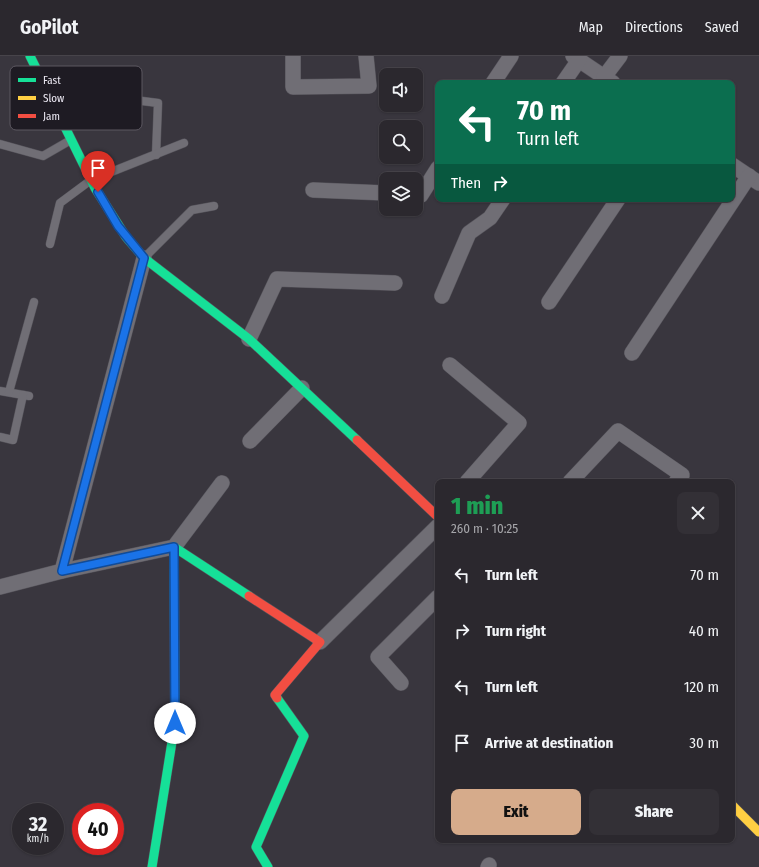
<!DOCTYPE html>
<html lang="en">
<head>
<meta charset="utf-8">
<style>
  :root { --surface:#2b282e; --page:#333036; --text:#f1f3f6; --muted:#a6a6aa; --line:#47444a; --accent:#d6ab8b }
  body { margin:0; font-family:"Fira Sans Condensed",sans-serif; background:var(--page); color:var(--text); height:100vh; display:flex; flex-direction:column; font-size:15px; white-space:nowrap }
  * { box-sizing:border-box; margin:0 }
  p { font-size:13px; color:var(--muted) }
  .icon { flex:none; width:22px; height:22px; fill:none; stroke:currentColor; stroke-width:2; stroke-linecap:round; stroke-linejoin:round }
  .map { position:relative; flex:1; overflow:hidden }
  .side { position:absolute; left:435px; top:423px; width:300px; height:364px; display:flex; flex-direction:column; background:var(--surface); border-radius:8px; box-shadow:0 1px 3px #0004,0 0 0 1px var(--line) }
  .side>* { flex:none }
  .banner { position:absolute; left:435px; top:24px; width:300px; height:122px; border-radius:8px; box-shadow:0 1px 3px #0004,0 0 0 1px var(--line); background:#0b6e4f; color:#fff; overflow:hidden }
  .tools { position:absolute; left:379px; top:12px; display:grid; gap:8px }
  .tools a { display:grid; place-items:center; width:44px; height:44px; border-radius:8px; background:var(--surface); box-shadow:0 1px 3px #0004,0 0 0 1px var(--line); font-size:20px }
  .speed { position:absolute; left:12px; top:747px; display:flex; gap:8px; font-size:20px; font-weight:700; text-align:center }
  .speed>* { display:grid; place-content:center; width:52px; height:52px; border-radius:50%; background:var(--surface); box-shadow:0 1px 3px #0004,0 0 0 1px var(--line); line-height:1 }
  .speed small { font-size:10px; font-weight:400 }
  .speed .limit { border:6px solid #d22; background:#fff; color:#111 }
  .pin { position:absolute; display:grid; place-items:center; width:34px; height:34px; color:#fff; margin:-41px -17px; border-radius:50% 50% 50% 0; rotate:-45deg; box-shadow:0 0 4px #0007 }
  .pin .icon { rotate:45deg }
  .me { position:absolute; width:44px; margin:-22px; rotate:0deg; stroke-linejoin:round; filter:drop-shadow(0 0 3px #0008) }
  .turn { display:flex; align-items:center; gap:14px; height:84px; padding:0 16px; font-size:18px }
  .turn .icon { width:52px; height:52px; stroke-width:2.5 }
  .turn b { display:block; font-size:28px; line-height:34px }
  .then { display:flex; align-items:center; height:38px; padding:0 16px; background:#0003; gap:8px; font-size:15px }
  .round { display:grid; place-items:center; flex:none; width:42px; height:42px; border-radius:8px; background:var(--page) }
  .summary { display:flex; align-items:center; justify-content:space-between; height:68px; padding:0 16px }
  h1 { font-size:24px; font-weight:800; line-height:30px; color:#1e9e55 }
  .primary-button { display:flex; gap:8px; margin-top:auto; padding:8px 16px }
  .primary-button a { flex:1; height:46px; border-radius:8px; background:var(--accent); color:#111; font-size:16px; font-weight:800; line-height:46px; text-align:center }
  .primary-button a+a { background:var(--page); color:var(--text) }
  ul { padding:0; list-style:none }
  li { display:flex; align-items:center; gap:12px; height:56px; padding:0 16px }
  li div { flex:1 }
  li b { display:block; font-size:15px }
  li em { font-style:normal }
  header { display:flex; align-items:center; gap:24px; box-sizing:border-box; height:56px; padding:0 20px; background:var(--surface); border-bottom:1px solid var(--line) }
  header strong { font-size:19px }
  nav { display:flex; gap:22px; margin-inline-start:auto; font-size:14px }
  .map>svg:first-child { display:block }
</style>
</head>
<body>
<header>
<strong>GoPilot</strong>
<nav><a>Map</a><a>Directions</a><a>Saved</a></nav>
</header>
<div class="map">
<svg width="759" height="811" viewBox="0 0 759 811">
  <rect width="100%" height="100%" fill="#39363e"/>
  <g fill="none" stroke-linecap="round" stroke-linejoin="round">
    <g stroke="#55535a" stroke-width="9">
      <g id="lane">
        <polyline points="51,43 63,35 158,47 156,99"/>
        <polyline points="0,88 43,100 69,85"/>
        <polyline points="50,188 60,147 91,124 184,87"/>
        <polyline points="145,201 192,154 214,150"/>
        <polyline points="0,335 29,340"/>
        <polyline points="9,336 34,246"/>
        <polyline points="0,381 13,384 23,339"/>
      </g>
    </g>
    <g stroke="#55535a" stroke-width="16">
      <g id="street">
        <polyline points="293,0 293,31 369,30 366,0"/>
        <polyline points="573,0 613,27"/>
        <polyline points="604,21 620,0"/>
        <polyline points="493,27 511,0"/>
        <polyline points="563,27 579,4"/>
        <polyline points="732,109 759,127"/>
        <polyline points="313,134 386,137"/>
        <polyline points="416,138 421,139 438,112"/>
        <polyline points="442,240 469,177 490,162 503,143"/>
        <polyline points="549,246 618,143"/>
        <polyline points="249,283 277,223 395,227"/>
        <polyline points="632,297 749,120"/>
        <polyline points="450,309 519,367 467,426"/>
        <polyline points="250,385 302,332"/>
        <polyline points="570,426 618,375 682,419 676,426"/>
        <polyline points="62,515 144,202"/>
        <polyline points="0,531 62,515 174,491 222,427"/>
        <polyline points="320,586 438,470"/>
        <polyline points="401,627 378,601 438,541"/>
        <polyline points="488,811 489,809"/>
      </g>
    </g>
    <g stroke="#55535a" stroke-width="10">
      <g id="fast">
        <polyline points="30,0 95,132 126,181 144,202 249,283 357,384"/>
        <polyline points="152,811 175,667 174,491 249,540"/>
        <polyline points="268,811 256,791 304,680 277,642"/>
      </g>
    </g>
    <g stroke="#55535a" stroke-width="10">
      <polyline id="slow" points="732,749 759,776"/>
    </g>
    <g stroke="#55535a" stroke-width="10">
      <g id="jam">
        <polyline points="357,384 438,461"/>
        <polyline points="249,540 320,586 275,639 277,642"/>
      </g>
    </g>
    <use href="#lane" stroke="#706e75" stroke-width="8"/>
    <use href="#street" stroke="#706e75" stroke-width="15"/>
    <use href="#fast" stroke="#16e098" stroke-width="9"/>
    <use href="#slow" stroke="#ffcf43" stroke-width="9"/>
    <use href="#jam" stroke="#f24e42" stroke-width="9"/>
  </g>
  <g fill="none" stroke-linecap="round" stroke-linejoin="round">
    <g stroke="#114b97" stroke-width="10">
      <polyline id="route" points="98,136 118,170 144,202 62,515 174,491 175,667"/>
    </g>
    <use href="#route" stroke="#1a73e8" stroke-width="7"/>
  </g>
  <rect x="10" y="10" width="132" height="64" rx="6" fill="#1e1b23" stroke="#5c5861" stroke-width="1"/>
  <rect x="18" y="22" width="18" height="4" fill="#16e098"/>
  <rect x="18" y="40" width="18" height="4" fill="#ffcf43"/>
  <rect x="18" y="58" width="18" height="4" fill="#f24e42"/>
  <g font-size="11" fill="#ebe8f2">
    <text x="43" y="28">Fast</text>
    <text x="43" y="46">Slow</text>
    <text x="43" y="64">Jam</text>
  </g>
</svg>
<div class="tools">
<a><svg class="icon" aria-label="sound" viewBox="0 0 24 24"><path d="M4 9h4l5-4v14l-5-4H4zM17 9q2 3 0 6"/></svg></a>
<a><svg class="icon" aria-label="search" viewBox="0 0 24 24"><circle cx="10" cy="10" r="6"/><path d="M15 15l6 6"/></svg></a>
<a><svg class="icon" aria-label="layers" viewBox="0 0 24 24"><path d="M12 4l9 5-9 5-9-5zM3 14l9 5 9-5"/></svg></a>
</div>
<div class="speed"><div>32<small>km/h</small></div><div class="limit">40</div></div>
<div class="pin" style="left:98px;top:136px;background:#d93025"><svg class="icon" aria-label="arrive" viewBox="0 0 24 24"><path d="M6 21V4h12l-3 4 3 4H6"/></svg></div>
<svg class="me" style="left:175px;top:667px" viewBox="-20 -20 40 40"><circle r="19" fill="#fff"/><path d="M0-13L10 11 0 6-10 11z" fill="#1a73e8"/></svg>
<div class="banner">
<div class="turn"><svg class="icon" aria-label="left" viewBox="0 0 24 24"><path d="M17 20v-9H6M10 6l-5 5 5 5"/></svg><div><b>70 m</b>Turn left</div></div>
<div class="then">Then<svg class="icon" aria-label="right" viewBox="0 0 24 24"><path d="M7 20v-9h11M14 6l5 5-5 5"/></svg></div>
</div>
<section class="side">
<div class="summary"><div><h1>1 min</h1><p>260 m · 10:25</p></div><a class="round"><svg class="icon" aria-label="close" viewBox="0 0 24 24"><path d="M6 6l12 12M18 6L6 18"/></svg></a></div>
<ul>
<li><svg class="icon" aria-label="left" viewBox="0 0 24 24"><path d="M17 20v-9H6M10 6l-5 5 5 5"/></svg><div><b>Turn left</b></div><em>70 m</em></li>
<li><svg class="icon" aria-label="right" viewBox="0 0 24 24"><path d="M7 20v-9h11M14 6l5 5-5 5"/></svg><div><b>Turn right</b></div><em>40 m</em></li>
<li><svg class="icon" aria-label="left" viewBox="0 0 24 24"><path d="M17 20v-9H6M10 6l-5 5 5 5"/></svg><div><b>Turn left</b></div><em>120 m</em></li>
<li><svg class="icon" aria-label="arrive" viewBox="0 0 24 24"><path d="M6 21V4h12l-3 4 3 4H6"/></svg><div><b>Arrive at destination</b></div><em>30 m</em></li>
</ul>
<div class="primary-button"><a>Exit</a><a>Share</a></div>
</section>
</div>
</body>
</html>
